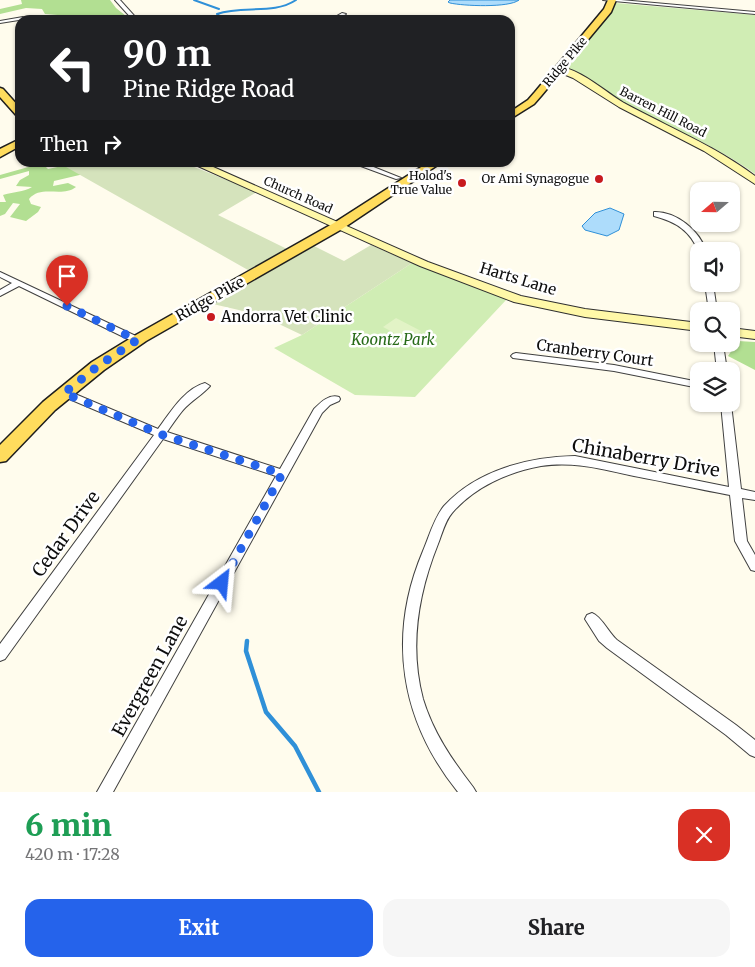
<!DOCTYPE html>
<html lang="en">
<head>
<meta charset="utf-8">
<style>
  :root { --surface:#fff; --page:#f6f6f6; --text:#202124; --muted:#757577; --accent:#2563eb }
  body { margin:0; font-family:Merriweather,serif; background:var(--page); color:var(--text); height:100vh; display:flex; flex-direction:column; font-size:19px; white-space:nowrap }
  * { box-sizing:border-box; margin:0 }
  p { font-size:16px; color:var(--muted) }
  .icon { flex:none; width:28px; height:28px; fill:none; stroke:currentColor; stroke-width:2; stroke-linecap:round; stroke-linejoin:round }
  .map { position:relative; height:792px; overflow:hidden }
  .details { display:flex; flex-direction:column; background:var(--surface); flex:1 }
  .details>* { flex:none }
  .guide { position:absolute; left:15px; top:15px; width:500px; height:152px; border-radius:15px; box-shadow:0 1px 4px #0004; background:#202124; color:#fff; overflow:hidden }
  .needle { width:32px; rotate:250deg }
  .buttons { position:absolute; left:690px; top:182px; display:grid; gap:10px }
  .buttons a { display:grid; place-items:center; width:50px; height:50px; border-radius:10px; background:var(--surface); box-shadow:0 1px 4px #0004; font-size:25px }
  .pin { position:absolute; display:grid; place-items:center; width:42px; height:42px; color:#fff; margin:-51px -21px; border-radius:50% 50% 50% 0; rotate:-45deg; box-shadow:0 0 5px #0007 }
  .pin .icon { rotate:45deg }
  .me { position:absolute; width:55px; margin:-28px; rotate:29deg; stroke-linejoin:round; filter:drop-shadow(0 0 4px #0008) }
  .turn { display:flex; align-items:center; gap:18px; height:105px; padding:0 25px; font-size:22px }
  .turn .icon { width:65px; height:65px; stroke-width:2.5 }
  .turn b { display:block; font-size:35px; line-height:42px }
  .then { display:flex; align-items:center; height:48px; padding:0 25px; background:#0003; gap:10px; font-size:19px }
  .round { display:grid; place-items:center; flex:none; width:52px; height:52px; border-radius:15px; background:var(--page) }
  .headline { display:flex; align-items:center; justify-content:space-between; height:85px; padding:0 25px }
  h1 { font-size:30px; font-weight:800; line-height:38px; color:#1e9e55 }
  .button { display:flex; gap:10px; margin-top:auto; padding:10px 25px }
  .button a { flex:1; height:58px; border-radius:15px; background:var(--accent); color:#fff; font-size:20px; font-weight:800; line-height:58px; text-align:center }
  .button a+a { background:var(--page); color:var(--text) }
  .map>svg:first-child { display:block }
</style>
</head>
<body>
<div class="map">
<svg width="755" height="792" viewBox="0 0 755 792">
  <rect width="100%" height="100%" fill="#fffced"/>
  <g fill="#d0edb4">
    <path d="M616 3 755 15V174C717 146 672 129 630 106 608 94 588 77 565 66Z"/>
    <polygon points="412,263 506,297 507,299 415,397 355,395 274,348 302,335"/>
  </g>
  <g fill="#b2df92">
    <polygon points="21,0 110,0 116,8 131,20 63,20 70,16 45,14 42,9 26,8 0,14 0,9 22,4"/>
    <path d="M68 162 88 173 54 181 53 186 68 183 76 187C62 198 41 184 29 199L31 204 41 207 38 212 26 221 10 217 20 204 13 203 5 214 0 216V202H6L3 195C12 192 24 192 32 187L16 186 20 180 29 175V171L0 179V175L39 164H43L48 169 62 166Z"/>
    <polygon points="738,341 755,342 755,370 728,356"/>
  </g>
  <g fill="#d5e3bc">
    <polygon points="59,163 184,163 257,192 218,215 287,249 248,270"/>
    <polygon points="371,245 412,263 302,335 260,315 213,304 314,246 344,261"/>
  </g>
  <polygon fill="#e2f3c6" points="396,318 421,331 408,340 383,327"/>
  <g fill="#addcfb" stroke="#2f90d8">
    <path d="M450 0H519C509 8 463 6 450 3L448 2Z"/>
    <polygon points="610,208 624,214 619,230 607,236 585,230 582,226 595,213"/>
  </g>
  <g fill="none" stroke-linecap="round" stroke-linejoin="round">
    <g stroke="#2f90d8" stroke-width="2">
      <polyline points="194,0 219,9"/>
      <path d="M224 20 217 14C242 5 274 15 296 0"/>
    </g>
    <polyline stroke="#2f90d8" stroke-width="4.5" points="247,641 246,651 266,712 295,746 319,792"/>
    <g stroke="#404040" stroke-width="2">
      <g id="street">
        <polygon points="115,0 120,0 138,20 133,20"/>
        <polygon points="603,0 621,0 755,12 755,14"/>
        <polygon points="342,13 346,14 336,20 330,20"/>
        <polygon points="23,17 25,19 0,23 0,21"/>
        <polygon points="350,162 361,162 401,178 396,179"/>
        <path d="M654 212C676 211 700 231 706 251L699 252C690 231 677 222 654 216Z"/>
        <polygon points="0,272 140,338 142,340 137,343 134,342 19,286 0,296 0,290 12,283 0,277"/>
        <polygon points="705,284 713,284 717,311 709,311"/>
        <polygon points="714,344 723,344 727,371 717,371"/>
        <polygon points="516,353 614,365 699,382 699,388 614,371 513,358 511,356 513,354"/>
        <path d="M205 383 210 386C202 395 191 401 183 410 177 417 172 425 167 432L280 469 314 409C321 402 329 394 339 397L340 399 339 401 330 405 322 413 113 792H97L276 476 163 439 5 659 0 661V644L154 435 60 395 59 393 60 391H68L158 429C170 413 184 389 205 383Z"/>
        <path d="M721 404H731L741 489 755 492V500L742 498 747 541 755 555V571L751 570 735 541 730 495C698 489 666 482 634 476 602 469 574 461 541 466 508 472 474 487 452 513 445 521 442 534 438 544 418 594 409 646 423 699 433 732 452 760 473 787L476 792H458C400 720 387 636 423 551 429 537 434 518 444 506 477 470 528 457 575 456L729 487Z"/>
        <path d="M592 613C601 616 609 633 617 640L736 725 755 740V757L750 755 726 735 607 648 599 641 585 619 587 615Z"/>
      </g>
    </g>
    <g stroke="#2f2f2f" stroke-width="2">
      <g id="secondary">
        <path d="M556 67C576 65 607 93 624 103 668 127 715 146 755 176V184L704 151 619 107 573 78 556 71Z"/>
        <polygon points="189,162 202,162 428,262 521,296 585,309 699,323 699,331 585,317 514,302 420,266"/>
        <polygon points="731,328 755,331 755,339 731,336"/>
      </g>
    </g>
    <g stroke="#1e1e1e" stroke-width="3">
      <g id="primary">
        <polygon points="608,0 616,0 611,12 541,96 534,104 510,119 510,112 528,100 535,92 604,9"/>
        <polygon points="0,88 3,89 20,108 20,117 17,116 0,97"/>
        <polygon points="20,139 20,146 0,157 0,149"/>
        <polygon points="429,162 442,162 342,229 146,341 104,370 55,410 6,461 0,462 0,445 43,402 92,362 136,335 334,223"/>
      </g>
    </g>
    <use href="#street" fill="#fff" fill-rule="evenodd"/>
    <use href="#secondary" fill="#fff8a8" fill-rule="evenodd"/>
    <use href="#primary" fill="#ffdc5d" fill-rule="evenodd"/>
  </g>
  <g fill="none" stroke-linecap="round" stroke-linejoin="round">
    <polyline stroke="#2563eb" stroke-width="9" stroke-dasharray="0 16.2" points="67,306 137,340 98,366 64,393 160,434 282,474 222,583"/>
  </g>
  <g fill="#c81a1e" stroke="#fff" stroke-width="2">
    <circle cx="599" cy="179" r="5"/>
    <circle cx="462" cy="183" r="5"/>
    <circle cx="211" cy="317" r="5"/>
  </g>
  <g text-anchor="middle" stroke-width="5" stroke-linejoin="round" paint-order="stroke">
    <g font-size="12" fill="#0d0d0d" stroke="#fff">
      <text transform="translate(565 62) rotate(-50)" y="4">Ridge Pike</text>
      <text transform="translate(663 112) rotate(27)" y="4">Barren Hill Road</text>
      <text transform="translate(298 195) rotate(24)" y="4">Church Road</text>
    </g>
    <g font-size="12" fill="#0d0d0d" stroke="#fff" text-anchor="end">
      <text x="452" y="180">Holod's<tspan x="452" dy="14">True Value</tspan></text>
      <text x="589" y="183">Or Ami Synagogue</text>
    </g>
    <g font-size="15" fill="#0d0d0d" stroke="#fff">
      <text transform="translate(518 279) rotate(17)" y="5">Harts Lane</text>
      <text transform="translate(210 299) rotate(-29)" y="5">Ridge Pike</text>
      <text transform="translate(595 353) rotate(8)" y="5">Cranberry Court</text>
    </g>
    <g font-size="15" fill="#0d0d0d" stroke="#fff" text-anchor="start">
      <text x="221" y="322">Andorra Vet Clinic</text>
    </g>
    <g font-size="15" font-style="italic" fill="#276a18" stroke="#fff">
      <text x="393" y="345">Koontz Park</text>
    </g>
    <g font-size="18" fill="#0d0d0d" stroke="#fff">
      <text transform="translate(646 458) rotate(10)" y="6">Chinaberry Drive</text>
      <text transform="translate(66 534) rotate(-54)" y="6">Cedar Drive</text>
      <text transform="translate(150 676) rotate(-61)" y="6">Evergreen Lane</text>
    </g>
  </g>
</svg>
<div class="buttons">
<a><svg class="needle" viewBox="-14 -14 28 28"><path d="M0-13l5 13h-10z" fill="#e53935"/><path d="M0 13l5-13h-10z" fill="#757577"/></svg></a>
<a><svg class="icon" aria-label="sound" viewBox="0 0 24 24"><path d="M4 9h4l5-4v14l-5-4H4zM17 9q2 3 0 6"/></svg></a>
<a><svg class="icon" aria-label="search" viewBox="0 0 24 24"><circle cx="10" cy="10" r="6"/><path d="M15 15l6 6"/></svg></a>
<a><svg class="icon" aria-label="layers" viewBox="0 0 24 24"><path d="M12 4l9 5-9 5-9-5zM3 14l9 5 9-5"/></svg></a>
</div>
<div class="pin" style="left:67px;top:306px;background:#d93025"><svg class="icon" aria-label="arrive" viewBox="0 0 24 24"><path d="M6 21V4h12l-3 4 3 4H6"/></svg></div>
<svg class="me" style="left:222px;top:583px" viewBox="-20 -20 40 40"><path d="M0-17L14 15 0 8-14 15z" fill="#2563eb" stroke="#fff" stroke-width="4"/></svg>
<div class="guide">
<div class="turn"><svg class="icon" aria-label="left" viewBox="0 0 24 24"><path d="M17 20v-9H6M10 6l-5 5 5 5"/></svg><div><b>90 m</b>Pine Ridge Road</div></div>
<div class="then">Then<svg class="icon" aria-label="right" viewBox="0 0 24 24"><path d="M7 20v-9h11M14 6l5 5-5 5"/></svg></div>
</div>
</div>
<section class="details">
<div class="headline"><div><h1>6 min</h1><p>420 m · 17:28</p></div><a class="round" style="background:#d93025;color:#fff"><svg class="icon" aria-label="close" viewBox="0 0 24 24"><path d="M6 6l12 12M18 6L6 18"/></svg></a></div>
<div class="button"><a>Exit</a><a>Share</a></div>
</section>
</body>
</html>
